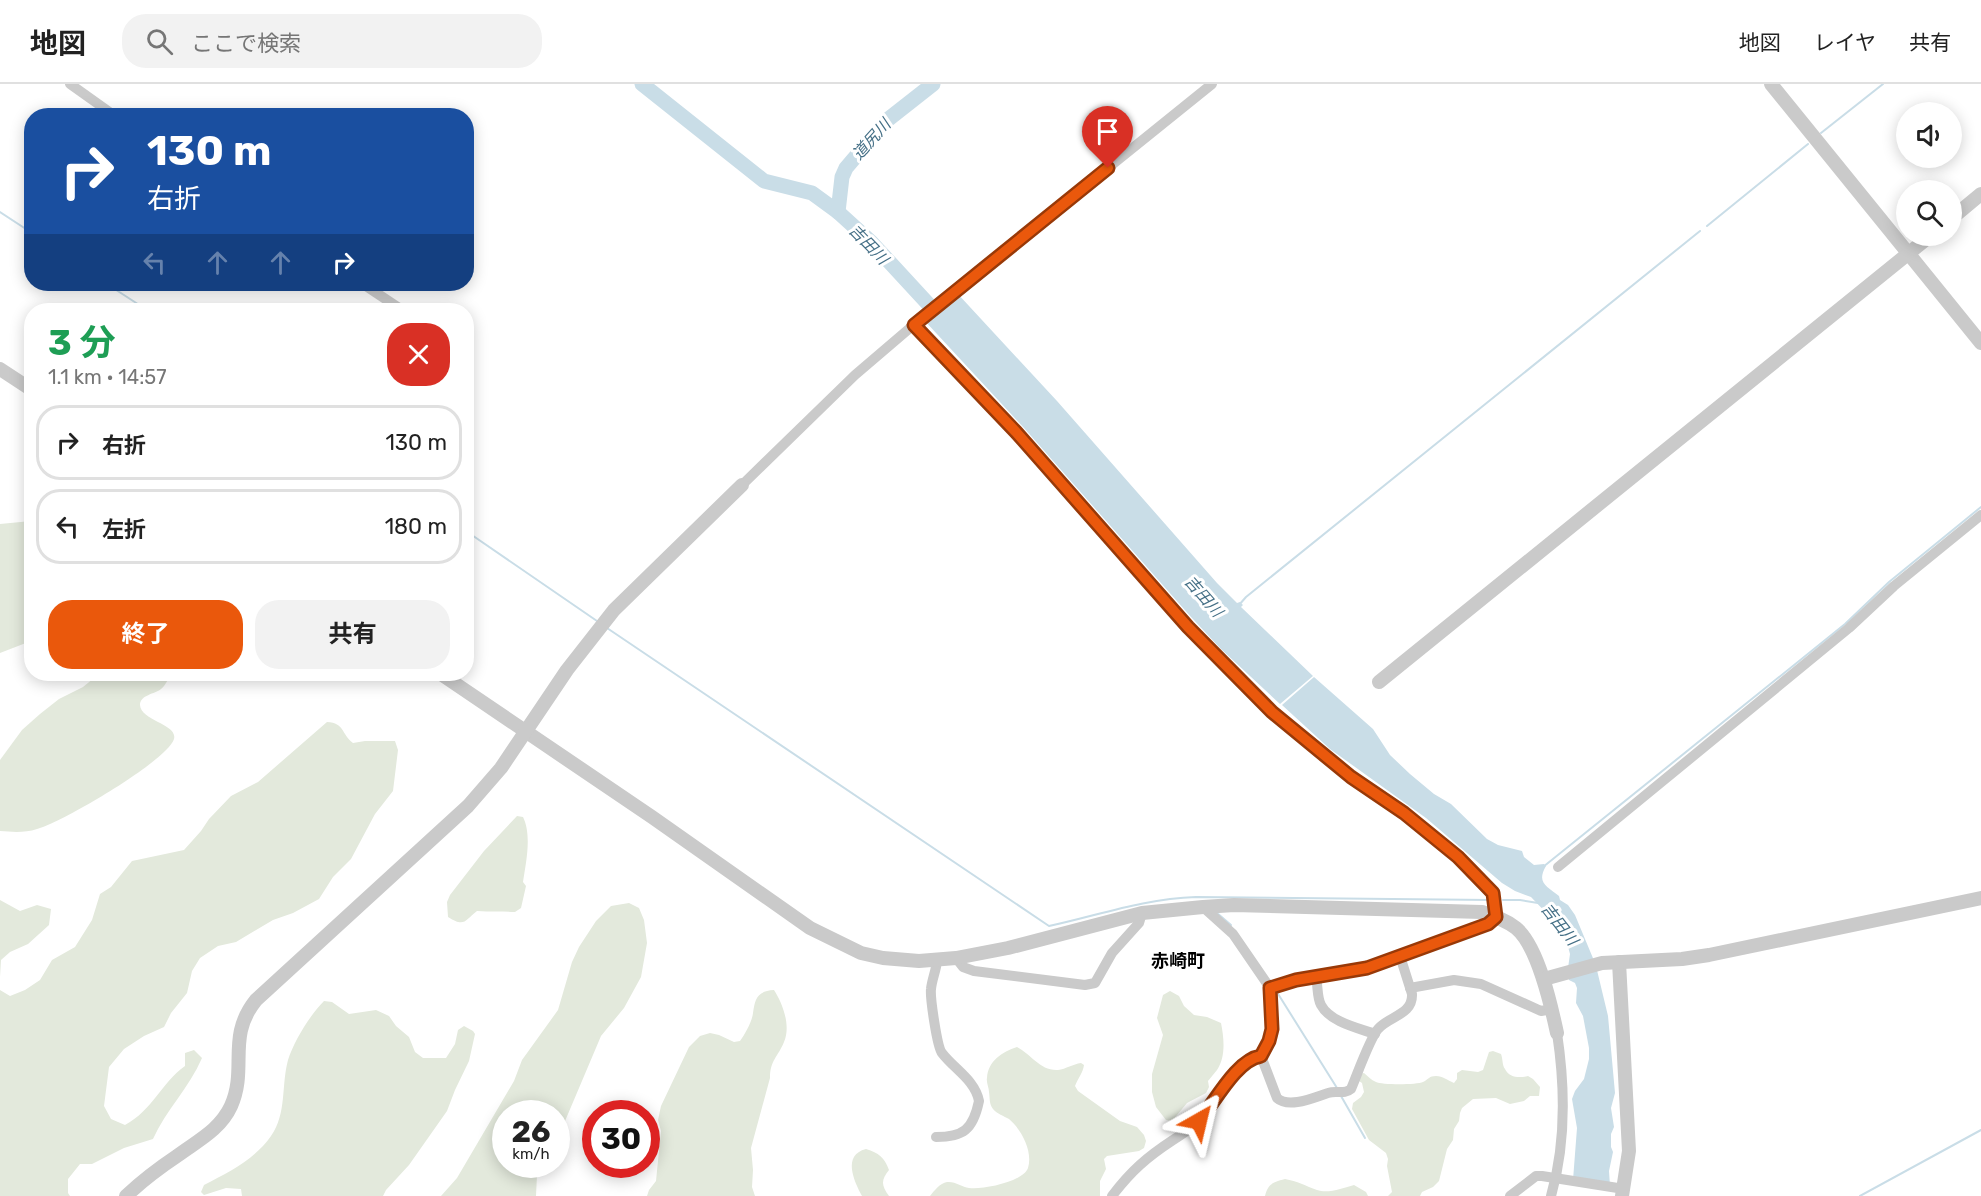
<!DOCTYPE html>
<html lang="ja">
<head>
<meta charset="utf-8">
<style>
  :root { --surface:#fff; --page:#f2f2f2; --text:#222; --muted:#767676; --line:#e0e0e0; --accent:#ea580c }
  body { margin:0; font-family:Rubik,"Noto Sans JP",sans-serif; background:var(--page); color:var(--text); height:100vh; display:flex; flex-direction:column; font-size:22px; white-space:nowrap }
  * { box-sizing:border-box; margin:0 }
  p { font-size:20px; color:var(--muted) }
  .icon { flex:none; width:33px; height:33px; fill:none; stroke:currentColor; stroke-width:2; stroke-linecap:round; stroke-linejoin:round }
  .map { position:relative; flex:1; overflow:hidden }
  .sheet { position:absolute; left:24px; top:219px; width:450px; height:378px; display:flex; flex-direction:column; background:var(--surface); border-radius:24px; box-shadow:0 3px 15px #0003 }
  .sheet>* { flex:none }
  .banner { position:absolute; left:24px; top:24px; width:450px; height:183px; border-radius:24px; box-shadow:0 3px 15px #0003; background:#1a4fa0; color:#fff; overflow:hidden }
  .tools { position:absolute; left:1896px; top:18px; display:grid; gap:12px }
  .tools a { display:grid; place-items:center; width:66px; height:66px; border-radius:50%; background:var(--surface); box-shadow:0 3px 15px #0003; font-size:30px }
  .speed { position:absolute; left:492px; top:1016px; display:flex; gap:12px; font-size:30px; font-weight:700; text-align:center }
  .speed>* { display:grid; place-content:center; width:78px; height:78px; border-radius:50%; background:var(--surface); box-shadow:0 3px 15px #0003; line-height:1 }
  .speed small { font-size:15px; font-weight:400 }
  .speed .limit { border:9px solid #d22; background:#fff; color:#111 }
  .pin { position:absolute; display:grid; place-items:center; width:51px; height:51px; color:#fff; margin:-62px -26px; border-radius:50% 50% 50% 0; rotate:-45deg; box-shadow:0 0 6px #0007 }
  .pin .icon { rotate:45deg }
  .me { position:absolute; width:66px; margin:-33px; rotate:37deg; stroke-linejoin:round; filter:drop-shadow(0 0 4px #0008) }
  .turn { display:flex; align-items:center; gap:21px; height:126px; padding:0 24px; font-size:27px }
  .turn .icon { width:78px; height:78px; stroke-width:2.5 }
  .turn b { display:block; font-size:42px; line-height:51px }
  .lanes { display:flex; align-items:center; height:57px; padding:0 24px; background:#0003; justify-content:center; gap:30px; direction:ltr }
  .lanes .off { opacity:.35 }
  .round { display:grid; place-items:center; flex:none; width:63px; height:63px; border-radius:24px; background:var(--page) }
  .head { display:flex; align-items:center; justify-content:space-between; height:102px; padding:0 24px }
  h1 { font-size:36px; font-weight:700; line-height:45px; color:#1e9e55 }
  .cta { display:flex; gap:12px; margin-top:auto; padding:12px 24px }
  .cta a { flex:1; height:69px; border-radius:24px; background:var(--accent); color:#fff; font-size:24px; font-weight:700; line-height:69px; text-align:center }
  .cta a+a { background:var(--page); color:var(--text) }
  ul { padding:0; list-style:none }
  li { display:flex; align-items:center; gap:18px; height:75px; margin:0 12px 9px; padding:0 12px; border:3px solid var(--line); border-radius:24px }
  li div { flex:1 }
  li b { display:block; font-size:22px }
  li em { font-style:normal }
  header { display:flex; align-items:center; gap:36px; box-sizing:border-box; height:84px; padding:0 30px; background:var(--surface); border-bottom:2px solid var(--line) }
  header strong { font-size:28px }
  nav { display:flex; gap:33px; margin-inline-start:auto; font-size:21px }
  .search { width:420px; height:54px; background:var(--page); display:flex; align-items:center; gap:15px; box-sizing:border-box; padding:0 21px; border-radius:24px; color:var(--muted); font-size:22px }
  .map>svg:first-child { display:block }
</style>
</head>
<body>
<header>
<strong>地図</strong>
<div class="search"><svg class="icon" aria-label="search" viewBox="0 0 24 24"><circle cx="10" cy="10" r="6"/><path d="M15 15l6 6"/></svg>ここで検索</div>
<nav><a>地図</a><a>レイヤ</a><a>共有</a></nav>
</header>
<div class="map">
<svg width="1981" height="1112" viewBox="0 0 1981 1112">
  <rect width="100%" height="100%" fill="#fff"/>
  <g fill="#e3e9dc">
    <polygon points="31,437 31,557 0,569 0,440"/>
    <path d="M99 590H170C168 595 166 601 161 605 155 610 140 611 140 621 141 637 178 640 174 655 167 677 61 739 37 745 25 749 12 748 0 747V676L22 646 40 630 59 615 83 603Z"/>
    <path d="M327 638C345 639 341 650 353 659L365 657H395L398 666 393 707 375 730 351 775 333 793 319 815 293 829 273 836 236 858 218 862 200 874 192 887 187 909 171 929 164 943 144 952 124 965 109 983 104 1022 111 1035 125 1041C153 1026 161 999 185 982V969L194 966 202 974C189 1004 166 1026 153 1055L124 1064 92 1080H80L68 1095V1109L70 1112H0V906L10 912 25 906 40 896 52 876 75 863 92 836 100 810 111 803 132 777 184 766 201 747 209 735 231 712 258 698Z"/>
    <path d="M517 732 523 733C532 751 526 778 523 798L526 802 521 824 515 828C502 827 490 828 477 827 465 836 465 844 448 833L447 818 450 811 484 767Z"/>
    <polygon points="0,816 20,827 37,821 51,825 49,841 28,860 10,868 1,876 0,893"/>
    <polygon points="629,819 639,824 644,836 647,859 641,893 624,924 601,952 557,1056 556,1029 506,1029 506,1080 544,1080 537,1091 536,1112 441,1112 457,1094 514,997 522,976 558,926 572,878 579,863 596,837 611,822"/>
    <path d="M774 906C783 920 791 942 784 958 778 973 770 976 770 994L751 1064 753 1086 752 1103 755 1112H647L649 1106 656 1097 661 1047 658 1036 661 1022 689 963 700 952 710 949 719 951 734 958 740 957C745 950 752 938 753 929 755 915 757 907 774 906Z"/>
    <path d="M1170 907 1179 912 1184 922 1194 931 1207 933 1221 939C1224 954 1226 973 1217 986 1214 990 1211 993 1208 997L1209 1003 1206 1009 1187 1019 1172 1037 1166 1036 1156 1023 1152 1008V990L1163 951 1157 934 1163 911Z"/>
    <path d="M324 917 332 918 349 930 376 926 389 932 396 942 409 953 415 968 423 974H446L455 960 458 946 464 942 473 947 475 950 469 977 455 1006 447 1027 409 1081 386 1106 383 1112H242L241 1105 226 1104 204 1111 201 1108 204 1101C229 1088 254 1076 271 1052 287 1029 281 1002 288 976 294 957 310 931 324 917Z"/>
    <path d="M1017 963C1031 970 1040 987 1058 986 1066 985 1073 980 1081 979L1084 981C1083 989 1078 994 1075 1002L1078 1007 1120 1037 1137 1043 1144 1051 1146 1057 1144 1064 1139 1067 1107 1072 1104 1075 1106 1085 1100 1097V1112H930C934 1107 940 1099 947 1098 955 1097 962 1103 969 1104 982 1106 1023 1098 1028 1084 1033 1068 1022 1046 1009 1035 1004 1032 997 1030 993 1025 989 1020 990 1014 989 1008 989 1004 986 998 987 994 988 977 1002 968 1017 963Z"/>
    <path d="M1493 967 1501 970C1503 975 1502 981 1505 985 1509 994 1520 994 1528 992L1533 995 1540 1003 1539 1012H1530L1524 1017 1510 1020 1496 1014 1473 1015 1462 1024 1460 1029 1459 1037 1454 1045 1453 1056 1447 1065 1439 1097 1433 1103 1422 1108 1420 1112H1388L1392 1108 1387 1082 1388 1075 1386 1069 1369 1056 1352 1025 1353 1019 1361 1013 1364 1008 1362 999 1359 997 1360 990 1364 989C1368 992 1371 996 1376 998 1381 1001 1417 1001 1423 998 1429 995 1429 992 1436 992 1443 992 1447 996 1454 999L1457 995V989L1462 986 1478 988 1483 986 1489 968Z"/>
    <path d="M866 1065C879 1069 884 1073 889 1086 881 1096 881 1101 889 1112H862C854 1097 842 1071 866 1065Z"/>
    <path d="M1285 1095C1297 1097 1306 1102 1317 1106 1328 1110 1343 1104 1354 1101L1366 1108 1368 1112H1265C1268 1100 1273 1098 1285 1095Z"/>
  </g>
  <g fill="#c9dde7">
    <polygon points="957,209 1057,317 1217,499 1237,519 1240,518 1243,521 1241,523 1313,592 1280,620 1221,565 1191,533 1024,344 924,236"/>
    <path d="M1314 593 1373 645 1390 671 1410 690 1434 710 1451 720 1487 755 1498 761 1522 767 1524 773 1534 781 1544 780 1546 782C1536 799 1547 802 1559 812L1560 816 1568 821 1575 831 1595 879 1568 884 1570 870 1567 859 1553 836 1531 813 1515 807 1502 799 1426 734 1330 665 1282 621Z"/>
    <polygon points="1596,882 1608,932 1615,1009 1611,1024 1614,1043 1611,1050 1611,1063 1613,1068 1609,1087 1610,1102 1573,1096 1577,1044 1572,1015 1575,1007 1584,995 1589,975 1589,964 1583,932 1576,919 1577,904 1575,899 1569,896 1568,890"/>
  </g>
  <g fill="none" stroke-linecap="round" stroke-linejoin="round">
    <g stroke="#c9dde7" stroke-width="2">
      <polyline points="1821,49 1883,0"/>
      <polyline points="0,128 32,149"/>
      <polyline points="1707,142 1808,60"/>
      <polyline points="107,200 147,226"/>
      <polyline points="466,447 597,537"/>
      <polyline points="1239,521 1246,513 1700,147"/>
      <path d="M607 544 1049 842C1100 831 1142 815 1196 813L1490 816"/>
      <polyline points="1543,783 1845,540 1889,498 1981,423"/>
      <polyline points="1503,816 1520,816 1538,819"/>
      <polyline points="1217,829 1231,841"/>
      <polyline points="1275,905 1337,1004"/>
      <polyline points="1341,1012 1365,1054"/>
      <polyline points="1860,1112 1981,1046"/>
    </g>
    <g stroke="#c9dde7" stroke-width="15">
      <polyline points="642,0 764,97 812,109 838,128 871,158 942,235"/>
      <polyline points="838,128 842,93 846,84 886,37 933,0"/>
    </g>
    <g stroke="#cacaca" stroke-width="10">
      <polyline points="70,0 115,32"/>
      <polyline points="363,200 402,226"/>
      <polyline points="914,241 1016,348 1188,543 1272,628 1351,693 1404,729 1458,773 1493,809 1496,833 1488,840 1367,884 1296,896 1270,904 1233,850 1203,823"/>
      <polyline points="742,401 855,291 917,238 1212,0"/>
      <polyline points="1558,783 1849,544 1894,502 1981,431"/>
      <polyline points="956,874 963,883 974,887 1085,901 1095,899 1112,869 1139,839 1142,829"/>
      <path d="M1316 893C1318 902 1317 914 1321 921 1330 938 1358 944 1375 950"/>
      <path d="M1270 904 1272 945 1269 957 1261 972 1277 1014C1289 1025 1315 1013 1328 1009 1337 1006 1344 1011 1351 1005 1357 991 1370 954 1378 945 1389 932 1413 931 1412 910L1400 872"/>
      <polyline points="1410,904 1454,896 1481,900 1541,927 1552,925"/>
      <path d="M936 1053C963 1053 973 1046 979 1017 975 996 954 985 942 969 937 963 930 913 931 905 932 895 936 887 937 877"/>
      <path d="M1112 1112C1131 1087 1147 1073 1173 1056 1182 1050 1191 1045 1199 1037 1218 1019 1233 977 1261 972"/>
      <polyline points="1510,1112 1536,1092 1542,1092 1624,1105"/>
      <path d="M1551 1112C1566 1060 1565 1002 1557 949"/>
    </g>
    <g stroke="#cacaca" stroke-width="14">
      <polyline points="1771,0 1981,259"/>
      <polyline points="1952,134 1981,110"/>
      <polyline points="0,285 32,306"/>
      <path d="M441 590 652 733 810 844 861 869 883 874 919 877 956 874 1008 864 1142 829 1203 823 1234 821 1482 828C1494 832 1506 836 1516 844 1538 862 1551 921 1557 949"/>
      <polyline points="1379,598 1930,152"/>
      <polyline points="1619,878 1629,1067 1622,1112"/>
      <polyline points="1544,895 1602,879 1682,875 1709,871 1981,814"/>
      <path d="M126 1112C142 1097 159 1084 177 1072 197 1057 220 1046 231 1022 248 984 226 953 256 916L468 722 501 684 567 586 614 526 742 401"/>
    </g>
  </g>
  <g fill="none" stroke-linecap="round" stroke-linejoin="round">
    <g stroke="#983908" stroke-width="15">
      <path id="route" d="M1108 84 914 241 1016 348 1188 543 1272 628 1351 693 1404 729 1458 773 1493 809 1496 833 1488 840 1367 884 1296 896 1270 904 1272 945 1269 957 1261 972C1236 976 1215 1018 1199 1037"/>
    </g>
    <use href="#route" stroke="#ea580c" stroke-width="10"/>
  </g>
  <g text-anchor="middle" stroke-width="6" stroke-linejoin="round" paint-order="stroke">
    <g font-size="16" font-style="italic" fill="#446f86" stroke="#fff">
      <text transform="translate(871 55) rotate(-48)" y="6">道尻川</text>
      <text transform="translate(869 160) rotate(46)" y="6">吉田川</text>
      <text transform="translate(1204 512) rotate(49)" y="6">吉田川</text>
      <text transform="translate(1560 840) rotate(52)" y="6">吉田川</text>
    </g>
    <g font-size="18" font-weight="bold" fill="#000" stroke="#fff">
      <text x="1178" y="883">赤崎町</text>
    </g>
  </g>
</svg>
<div class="tools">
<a><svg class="icon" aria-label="sound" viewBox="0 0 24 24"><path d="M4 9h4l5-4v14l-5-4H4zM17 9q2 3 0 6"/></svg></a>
<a><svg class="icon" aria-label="search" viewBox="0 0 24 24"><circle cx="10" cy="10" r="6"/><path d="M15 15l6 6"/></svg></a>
</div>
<div class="speed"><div>26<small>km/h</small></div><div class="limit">30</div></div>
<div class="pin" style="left:1108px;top:84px;background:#d93025"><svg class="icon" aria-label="arrive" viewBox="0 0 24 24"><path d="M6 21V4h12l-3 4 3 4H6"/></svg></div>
<svg class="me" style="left:1199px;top:1037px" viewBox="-20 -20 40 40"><path d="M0-17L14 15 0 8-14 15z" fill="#ea580c" stroke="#fff" stroke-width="4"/></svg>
<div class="banner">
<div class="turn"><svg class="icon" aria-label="right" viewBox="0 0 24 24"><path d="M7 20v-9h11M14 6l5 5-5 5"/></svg><div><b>130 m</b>右折</div></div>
<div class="lanes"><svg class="icon off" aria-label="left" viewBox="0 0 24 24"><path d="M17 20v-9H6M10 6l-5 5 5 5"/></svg><svg class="icon off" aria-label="ahead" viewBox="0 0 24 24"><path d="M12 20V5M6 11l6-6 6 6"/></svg><svg class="icon off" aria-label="ahead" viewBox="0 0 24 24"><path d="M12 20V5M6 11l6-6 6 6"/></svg><svg class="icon" aria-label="right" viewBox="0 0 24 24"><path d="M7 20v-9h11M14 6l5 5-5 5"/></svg></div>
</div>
<section class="sheet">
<div class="head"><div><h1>3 分</h1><p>1.1 km · 14:57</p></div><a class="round" style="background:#d93025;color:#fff"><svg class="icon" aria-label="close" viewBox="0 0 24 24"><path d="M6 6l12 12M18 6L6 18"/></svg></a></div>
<ul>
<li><svg class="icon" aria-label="right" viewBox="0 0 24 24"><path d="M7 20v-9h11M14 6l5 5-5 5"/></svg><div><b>右折</b></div><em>130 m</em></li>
<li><svg class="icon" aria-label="left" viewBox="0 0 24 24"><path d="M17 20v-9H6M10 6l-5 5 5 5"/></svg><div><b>左折</b></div><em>180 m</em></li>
</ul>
<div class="cta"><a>終了</a><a>共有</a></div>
</section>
</div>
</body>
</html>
